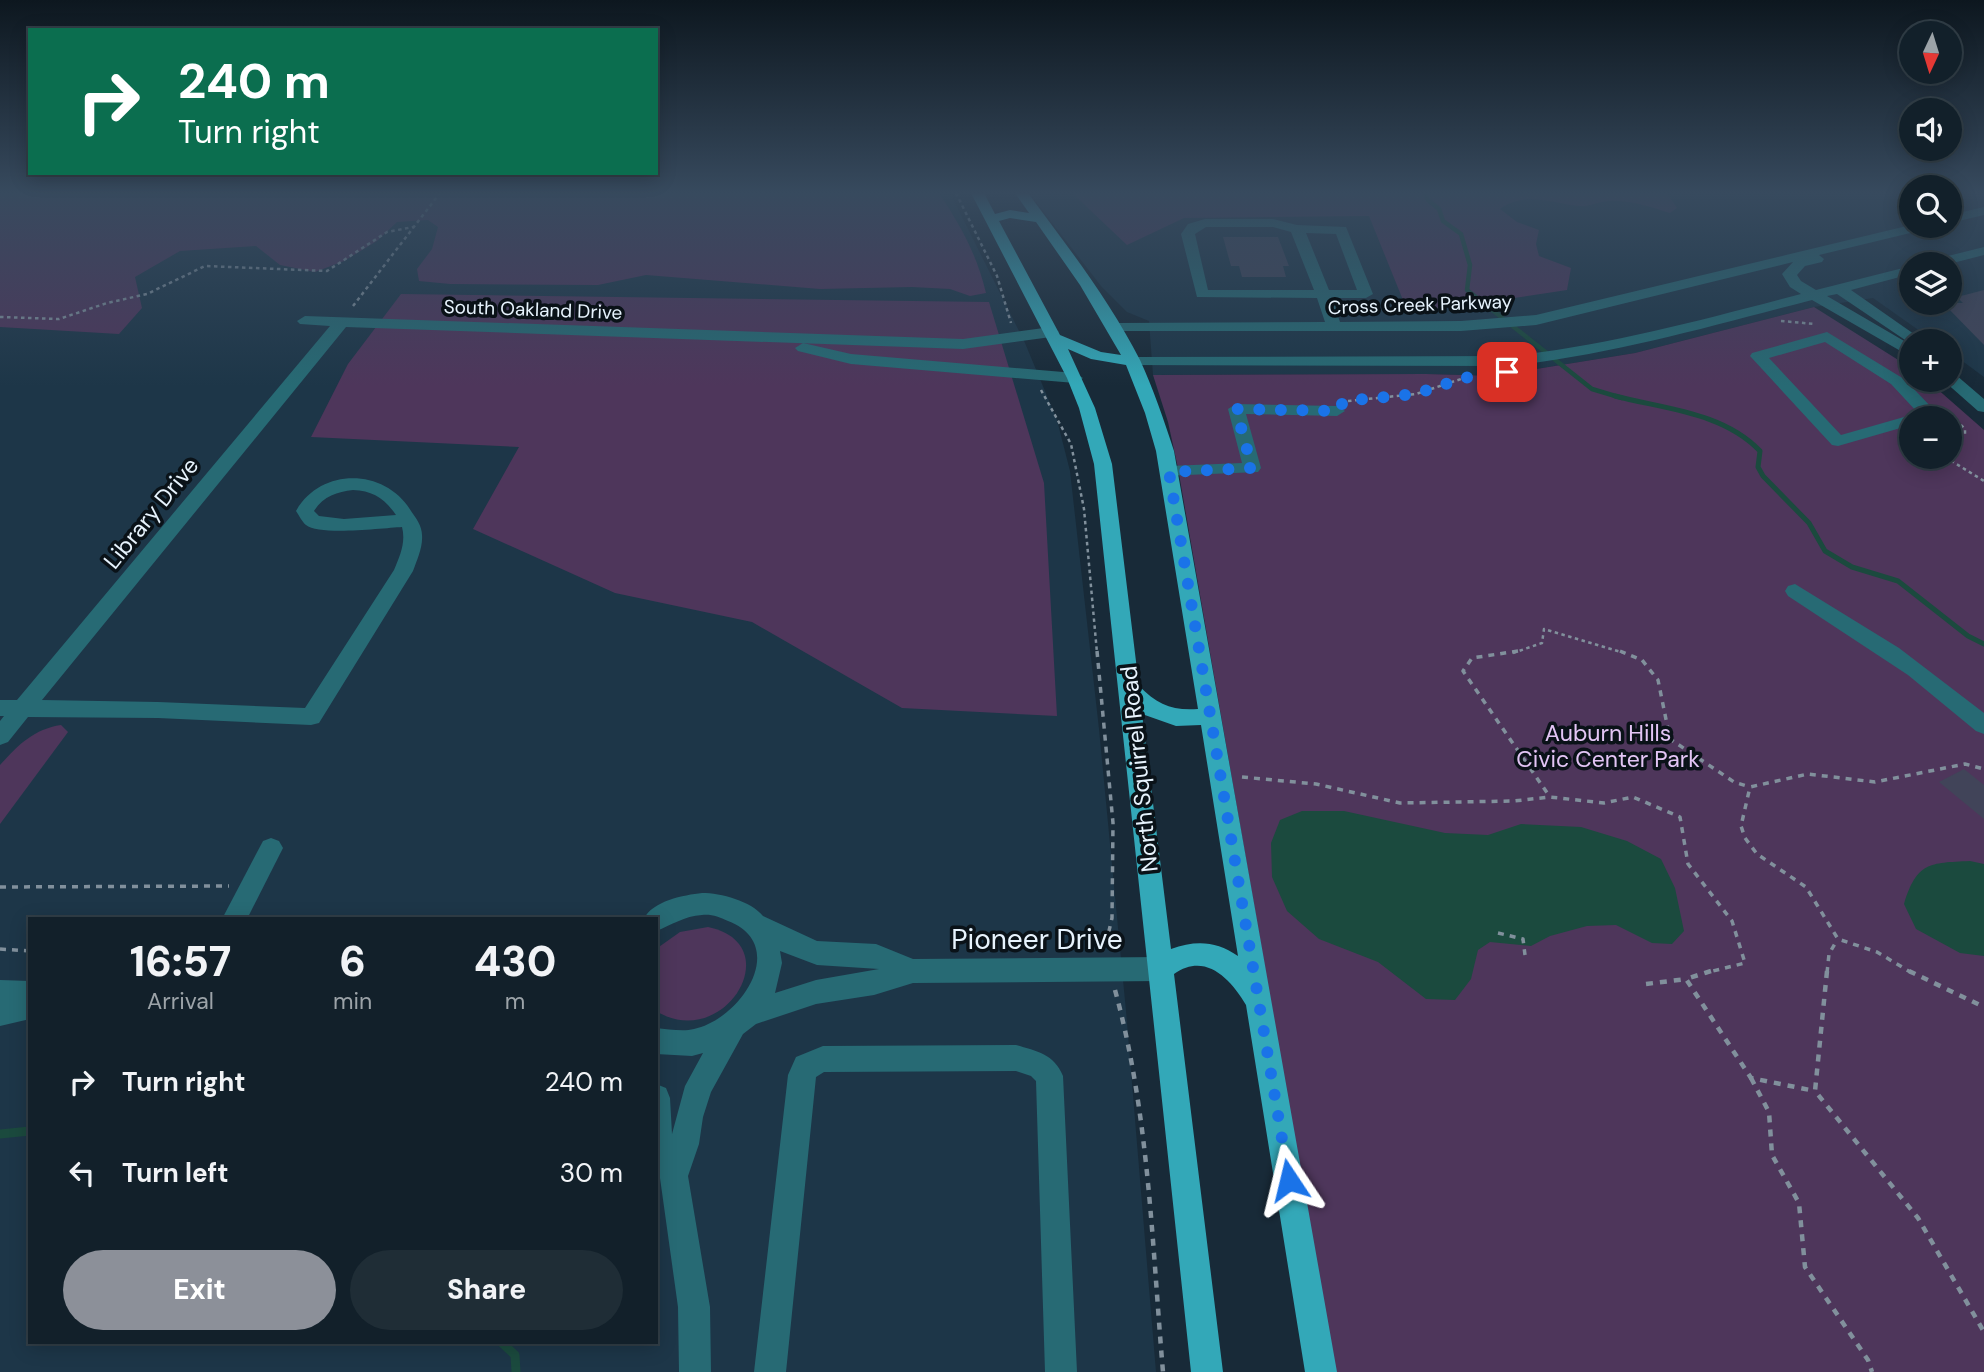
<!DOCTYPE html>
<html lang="en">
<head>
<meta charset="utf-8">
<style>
  :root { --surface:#12202a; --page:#1f2d36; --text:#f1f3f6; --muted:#9ca3a8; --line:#313e47; --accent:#8c9099 }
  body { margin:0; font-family:"DM Sans",sans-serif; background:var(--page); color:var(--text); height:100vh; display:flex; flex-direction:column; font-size:26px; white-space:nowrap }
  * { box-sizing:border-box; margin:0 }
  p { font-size:23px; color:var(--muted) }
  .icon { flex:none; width:38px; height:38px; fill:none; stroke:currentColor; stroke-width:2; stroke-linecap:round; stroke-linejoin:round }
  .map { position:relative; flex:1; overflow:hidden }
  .side { position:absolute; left:28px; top:917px; width:630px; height:427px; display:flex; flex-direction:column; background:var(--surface); border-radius:0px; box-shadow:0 4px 18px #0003,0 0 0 2px var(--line) }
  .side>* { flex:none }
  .top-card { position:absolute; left:28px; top:28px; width:630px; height:147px; border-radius:0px; box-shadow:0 4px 18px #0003,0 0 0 2px var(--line); background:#0b6e4f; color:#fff; overflow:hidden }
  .needle { width:46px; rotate:184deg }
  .controls { position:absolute; left:1899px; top:21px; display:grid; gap:14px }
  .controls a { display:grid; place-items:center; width:63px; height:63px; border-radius:50%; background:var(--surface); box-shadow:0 4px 18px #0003,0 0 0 2px var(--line); font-size:35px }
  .pin { position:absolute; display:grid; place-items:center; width:60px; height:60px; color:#fff; margin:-30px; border-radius:14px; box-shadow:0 4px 10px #0006 }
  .me { position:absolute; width:77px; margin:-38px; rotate:350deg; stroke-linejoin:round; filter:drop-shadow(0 0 5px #0008) }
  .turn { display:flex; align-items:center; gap:24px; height:147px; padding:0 35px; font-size:32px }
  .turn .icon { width:91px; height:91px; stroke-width:2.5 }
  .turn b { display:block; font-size:49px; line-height:60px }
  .eta { display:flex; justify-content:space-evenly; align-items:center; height:119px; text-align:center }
  .eta b { font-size:42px; font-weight:800; line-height:49px }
  .button { display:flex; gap:14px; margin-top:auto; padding:14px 35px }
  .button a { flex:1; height:80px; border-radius:42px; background:var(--accent); color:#fff; font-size:28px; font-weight:800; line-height:80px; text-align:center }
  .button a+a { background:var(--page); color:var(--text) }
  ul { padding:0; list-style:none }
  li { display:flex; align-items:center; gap:21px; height:91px; padding:0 35px }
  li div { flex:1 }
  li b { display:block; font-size:26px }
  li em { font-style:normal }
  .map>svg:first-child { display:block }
</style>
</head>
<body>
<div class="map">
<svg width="1984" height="1372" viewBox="0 0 1984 1372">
  <rect width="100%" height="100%" fill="#182a38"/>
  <g fill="#1d3648" fill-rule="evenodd">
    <path d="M0 193H950L1025 343 1057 420 1070 471 1099 729 1126 1011 1156 1372H0ZM30 919H656V1342H30Z"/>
    <path d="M1029 193H1911V226H1950V193H1984V377L1950 352V341H1934L1873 298 1814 307 1635 353 1530 370 1532 377 1425 374 1153 375 1149 321 1127 312 1101 286ZM1911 264H1950V303H1911Z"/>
  </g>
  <g fill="#4e365b" fill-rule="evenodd">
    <path d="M0 193H939C961 226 977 255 986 293L970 296 950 289 912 287 820 289 646 275 598 285 450 284 419 281 417 269 432 249 438 227 428 220 397 222 377 241 344 261 315 272 280 265 256 246 180 251 135 277 142 308 119 334 0 327Z"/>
    <path d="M1072 193H1667L1677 208 1670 213C1651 207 1631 200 1611 201 1600 201 1589 207 1579 206 1551 203 1525 191 1500 209L1517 222 1539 230 1536 244 1539 256 1571 268 1567 290 1447 308 1407 310 1369 216 1184 218 1127 245Z"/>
    <polygon points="401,294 989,302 1044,483 1057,716 902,708 752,622 615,593 473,529 519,447 311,437 348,364"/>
    <path d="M1814 307 1911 368V380H1927L1984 430V1372H1335L1178 468 1168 422 1153 375 1426 374 1532 377 1530 370 1635 353ZM1911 418H1950V457H1911Z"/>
    <path d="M61 725 68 732 0 824V765C18 745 34 729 61 725Z"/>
    <path d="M708 927C790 944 724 1053 656 1011V949L680 932Z"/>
  </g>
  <g fill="#1b4a3e">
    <polygon points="1302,811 1344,811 1445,833 1488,835 1521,824 1581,827 1627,841 1661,859 1675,888 1684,931 1672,944 1652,943 1616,925 1587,926 1550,936 1531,946 1490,942 1478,950 1471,979 1455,1000 1426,999 1378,962 1319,939 1287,911 1272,877 1271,843 1280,820"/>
    <path d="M1970 861 1984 864V956L1960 953 1916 929 1904 904C1917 862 1929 863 1970 861Z"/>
  </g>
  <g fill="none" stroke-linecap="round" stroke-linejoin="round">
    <polyline stroke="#1b4a3e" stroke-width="4.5" points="1425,193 1428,200 1439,209 1443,221 1461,234 1470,265 1467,290 1592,389 1622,398"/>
    <path stroke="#1b4a3e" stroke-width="5" d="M1615 396C1664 409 1723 412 1760 451L1758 467 1763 476 1809 523 1825 551 1852 567 1898 581 1968 636 1984 644"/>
    <g stroke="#1b4a3e" stroke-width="9">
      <polyline points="0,1134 30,1131"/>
      <polyline points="501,1342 515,1355 516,1372"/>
    </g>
  </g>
  <g fill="#414459">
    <polygon points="1223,237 1278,237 1289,266 1283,266 1286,277 1242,277 1239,266 1231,266"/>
    <polygon points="1984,290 1984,345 1943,303 1963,303 1957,297"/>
    <polygon points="1964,769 1984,785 1984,819 1939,782"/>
  </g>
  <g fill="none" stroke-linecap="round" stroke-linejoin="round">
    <g stroke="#81909c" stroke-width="2.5" stroke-dasharray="3.5 3.5" stroke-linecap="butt">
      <polyline points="956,193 997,276 1011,323"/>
      <polyline points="353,306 440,193"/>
      <polyline points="0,317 59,319 107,303 147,294 205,266 327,271 387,232 413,227"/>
      <polyline points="1781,321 1815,324"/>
      <polyline points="1041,390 1071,444 1084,509 1097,653"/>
      <polyline points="1348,401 1416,394 1464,378"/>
      <polyline points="1946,410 1965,429 1965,434 1950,442"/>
      <polyline points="1945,457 1984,481"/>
      <polyline points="1513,653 1542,643 1544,629 1624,653"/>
    </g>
    <g stroke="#81909c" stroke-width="3.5" stroke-dasharray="6 6" stroke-linecap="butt">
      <polyline points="1097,651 1113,823 1112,918 1108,935 1112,939 1113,947"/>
      <polyline points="1518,651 1472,658 1463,671 1550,797"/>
      <polyline points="1620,651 1642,660 1658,680 1670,739 1734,782 1750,787"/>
      <polyline points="1242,777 1316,784 1400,803 1514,801 1550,797 1604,803 1633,797 1680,817 1688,864 1732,921 1745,963 1705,973"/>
      <polyline points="0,887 229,886"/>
      <polyline points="1498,933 1523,939 1525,955"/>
      <polyline points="0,949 30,951"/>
      <polyline points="1827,973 1829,954 1837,940"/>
      <polyline points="1912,973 1877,952 1838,939 1806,887 1757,854 1745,838 1741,826 1750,787 1808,774 1875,782 1965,764 1984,769"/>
    </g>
    <g stroke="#81909c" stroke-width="4.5" stroke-dasharray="7 7" stroke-linecap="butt">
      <polyline points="1711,971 1686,979 1751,1078 1815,1091"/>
      <polyline points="1827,971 1815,1091 1918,1218 1984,1332"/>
      <polyline points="1909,971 1984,1007"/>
      <polyline points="1646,984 1686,979"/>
      <path d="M1115 990C1149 1114 1152 1244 1163 1372"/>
      <polyline points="1751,1078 1769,1112 1772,1155 1799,1203 1805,1267 1868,1360 1872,1372"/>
    </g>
    <g fill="#276a74" fill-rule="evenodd">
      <polygon points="1984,207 1984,215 1950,223 1950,215"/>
      <path d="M1205 219H1273L1297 225 1346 227 1373 294 1366 298H1332L1340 322 1461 321 1536 315 1911 225 1929 226 1927 229 1819 255 1824 259 1822 262 1805 266 1797 275 1801 281 1816 290 1911 266V274L1851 290 1924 341H1911V344L1837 294 1827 296 1911 345V357L1812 300C1711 326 1612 355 1508 366L1127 365 1125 362 1127 359 1133 357 1508 356C1608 346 1704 319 1801 294L1790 287 1782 274 1793 262 1536 325 1461 331H1112L1109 328 1112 325 1117 323 1325 322 1317 298 1197 297 1181 234 1188 224ZM1206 227H1273L1291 232 1314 290H1208L1195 234ZM1306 233 1336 234 1357 290H1329Z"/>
      <polygon points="1984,247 1984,255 1949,264 1926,264 1928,261"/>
      <path d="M305 316 963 339 1051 327 1059 332 1051 337 963 349 346 327 42 700 158 702 305 708 394 570C400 556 406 542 402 527 383 528 319 536 306 525 302 522 299 515 296 511 321 467 385 468 411 511 416 518 422 526 422 535 423 547 417 560 413 571L319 723 311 725 158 718 28 717 8 742 0 745V721L4 716H0V700H17L330 326 300 324 297 321ZM353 490C373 491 384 498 396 515L344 519 319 516 314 511C323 496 337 492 353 490Z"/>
      <path d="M1827 332 1904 379 1932 380 1930 383 1912 387 1935 411 1937 415 1935 418H1911V425L1838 446 1832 445 1750 356 1752 353ZM1825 342 1891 384 1918 413 1841 435 1769 358Z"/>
      <polygon points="803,343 851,354 1075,373 1083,378 1075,383 851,364 798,351 795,348"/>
      <polygon points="1950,373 1956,375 1984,399 1984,412 1978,411 1944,381 1950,380"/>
      <polygon points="1236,404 1337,406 1345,411 1337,416 1246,414 1261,468 1258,472 1163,476 1160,472 1163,468 1169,466 1242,463 1228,409"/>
      <polygon points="1795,584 1899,648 1984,713 1984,734 1976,731 1908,675 1788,596 1785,591 1788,586"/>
      <polygon points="271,838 279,841 283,848 247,919 222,919 263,841"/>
      <path d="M702 893C721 893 751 901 763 916L817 941 876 944 913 959 1161 957 1170 961 1174 969 1170 977 1161 981 913 983 874 995 816 1004 756 1024 743 1034 711 1092 703 1117 699 1144 688 1176 710 1307 711 1372H679L678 1307 660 1178 656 1171V1084L666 1088 670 1098 672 1134 685 1086 703 1053 692 1056 656 1054V1028C668 1029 683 1032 694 1029 741 1019 790 945 728 921 719 917 712 914 702 915 684 916 672 925 656 931V919H644C652 901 684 895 702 893ZM780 951 817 965 879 969 816 980 775 993 782 963Z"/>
      <polygon points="0,980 30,981 30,1019 0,1026"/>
      <path d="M1016 1045C1037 1051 1054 1054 1063 1076L1077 1372H1045L1036 1081 1031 1076 1016 1071 824 1072 816 1077 786 1372H754L788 1075 796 1057 823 1046Z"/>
    </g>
    <path fill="#33a8b8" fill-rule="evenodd" d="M971 193H984L995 214 1010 210 1029 213 1015 193H1028C1068 247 1110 301 1140 360 1153 388 1164 420 1174 451L1337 1372H1305L1246 1005C1230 978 1205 952 1174 974L1223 1372H1191L1094 464 1079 408 1067 378ZM1010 218 1036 222 1080 285 1121 355 1101 352 1060 335 999 221ZM1068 349 1091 359 1126 365 1145 413 1156 451 1198 709C1172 711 1157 704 1139 686L1112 464 1095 408ZM1142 714 1176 726 1201 725 1238 956C1216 941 1196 940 1171 949Z"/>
  </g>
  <linearGradient id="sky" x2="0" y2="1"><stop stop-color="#0d171f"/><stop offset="0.5" stop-color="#374a5e"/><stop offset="1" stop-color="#374a5e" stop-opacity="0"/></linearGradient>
  <rect width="1984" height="386" fill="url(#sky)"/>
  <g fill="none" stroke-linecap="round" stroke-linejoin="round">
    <polyline stroke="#1a73e8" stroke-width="12" stroke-dasharray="0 21.6" points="1289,1180 1169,472 1252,468 1236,409 1337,411 1344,401 1416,394 1463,378 1507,372"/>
  </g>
  <g text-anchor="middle" stroke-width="7" stroke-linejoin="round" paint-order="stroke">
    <g font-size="19" fill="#e7f3fd" stroke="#0a1218">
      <text transform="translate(1420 304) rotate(-2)" y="7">Cross Creek Parkway</text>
      <text transform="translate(533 309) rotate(2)" y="7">South Oakland Drive</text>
    </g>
    <g font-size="23" fill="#e7f3fd" stroke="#0a1218">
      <text transform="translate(151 513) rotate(-51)" y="8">Library Drive</text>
      <text transform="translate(1139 769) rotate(-96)" y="8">North Squirrel Road</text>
    </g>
    <g font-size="23" fill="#e3c5f5" stroke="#0a1218">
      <text x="1608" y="741">Auburn Hills<tspan x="1608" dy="26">Civic Center Park</tspan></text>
    </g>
    <g font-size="28" fill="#e7f3fd" stroke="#0a1218">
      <text x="1037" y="949">Pioneer Drive</text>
    </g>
  </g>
</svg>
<div class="controls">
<a><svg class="needle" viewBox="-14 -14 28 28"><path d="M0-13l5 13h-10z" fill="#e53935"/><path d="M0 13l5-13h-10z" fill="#9ca3a8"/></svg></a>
<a><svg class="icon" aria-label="sound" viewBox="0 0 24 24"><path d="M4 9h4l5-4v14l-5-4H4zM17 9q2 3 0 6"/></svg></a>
<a><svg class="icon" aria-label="search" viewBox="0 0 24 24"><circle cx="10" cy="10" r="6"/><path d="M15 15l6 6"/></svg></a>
<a><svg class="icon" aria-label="layers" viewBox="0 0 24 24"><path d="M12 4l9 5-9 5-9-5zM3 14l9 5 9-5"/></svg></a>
<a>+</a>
<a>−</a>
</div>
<div class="pin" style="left:1507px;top:372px;background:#d93025"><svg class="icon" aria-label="arrive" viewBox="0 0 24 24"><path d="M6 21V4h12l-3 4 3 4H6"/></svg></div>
<svg class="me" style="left:1289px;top:1180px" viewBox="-20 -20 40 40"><path d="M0-17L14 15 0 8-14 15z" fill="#1a73e8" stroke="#fff" stroke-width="4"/></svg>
<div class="top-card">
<div class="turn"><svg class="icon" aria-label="right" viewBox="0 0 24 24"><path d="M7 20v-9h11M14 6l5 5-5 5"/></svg><div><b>240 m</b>Turn right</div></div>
</div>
<section class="side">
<div class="eta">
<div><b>16:57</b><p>Arrival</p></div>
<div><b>6</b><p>min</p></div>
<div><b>430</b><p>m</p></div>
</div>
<ul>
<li><svg class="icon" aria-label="right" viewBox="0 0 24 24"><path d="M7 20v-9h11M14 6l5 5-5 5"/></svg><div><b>Turn right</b></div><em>240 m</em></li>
<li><svg class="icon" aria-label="left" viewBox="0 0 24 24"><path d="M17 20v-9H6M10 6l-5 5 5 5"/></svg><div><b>Turn left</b></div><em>30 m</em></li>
</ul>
<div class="button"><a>Exit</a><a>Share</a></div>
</section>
</div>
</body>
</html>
